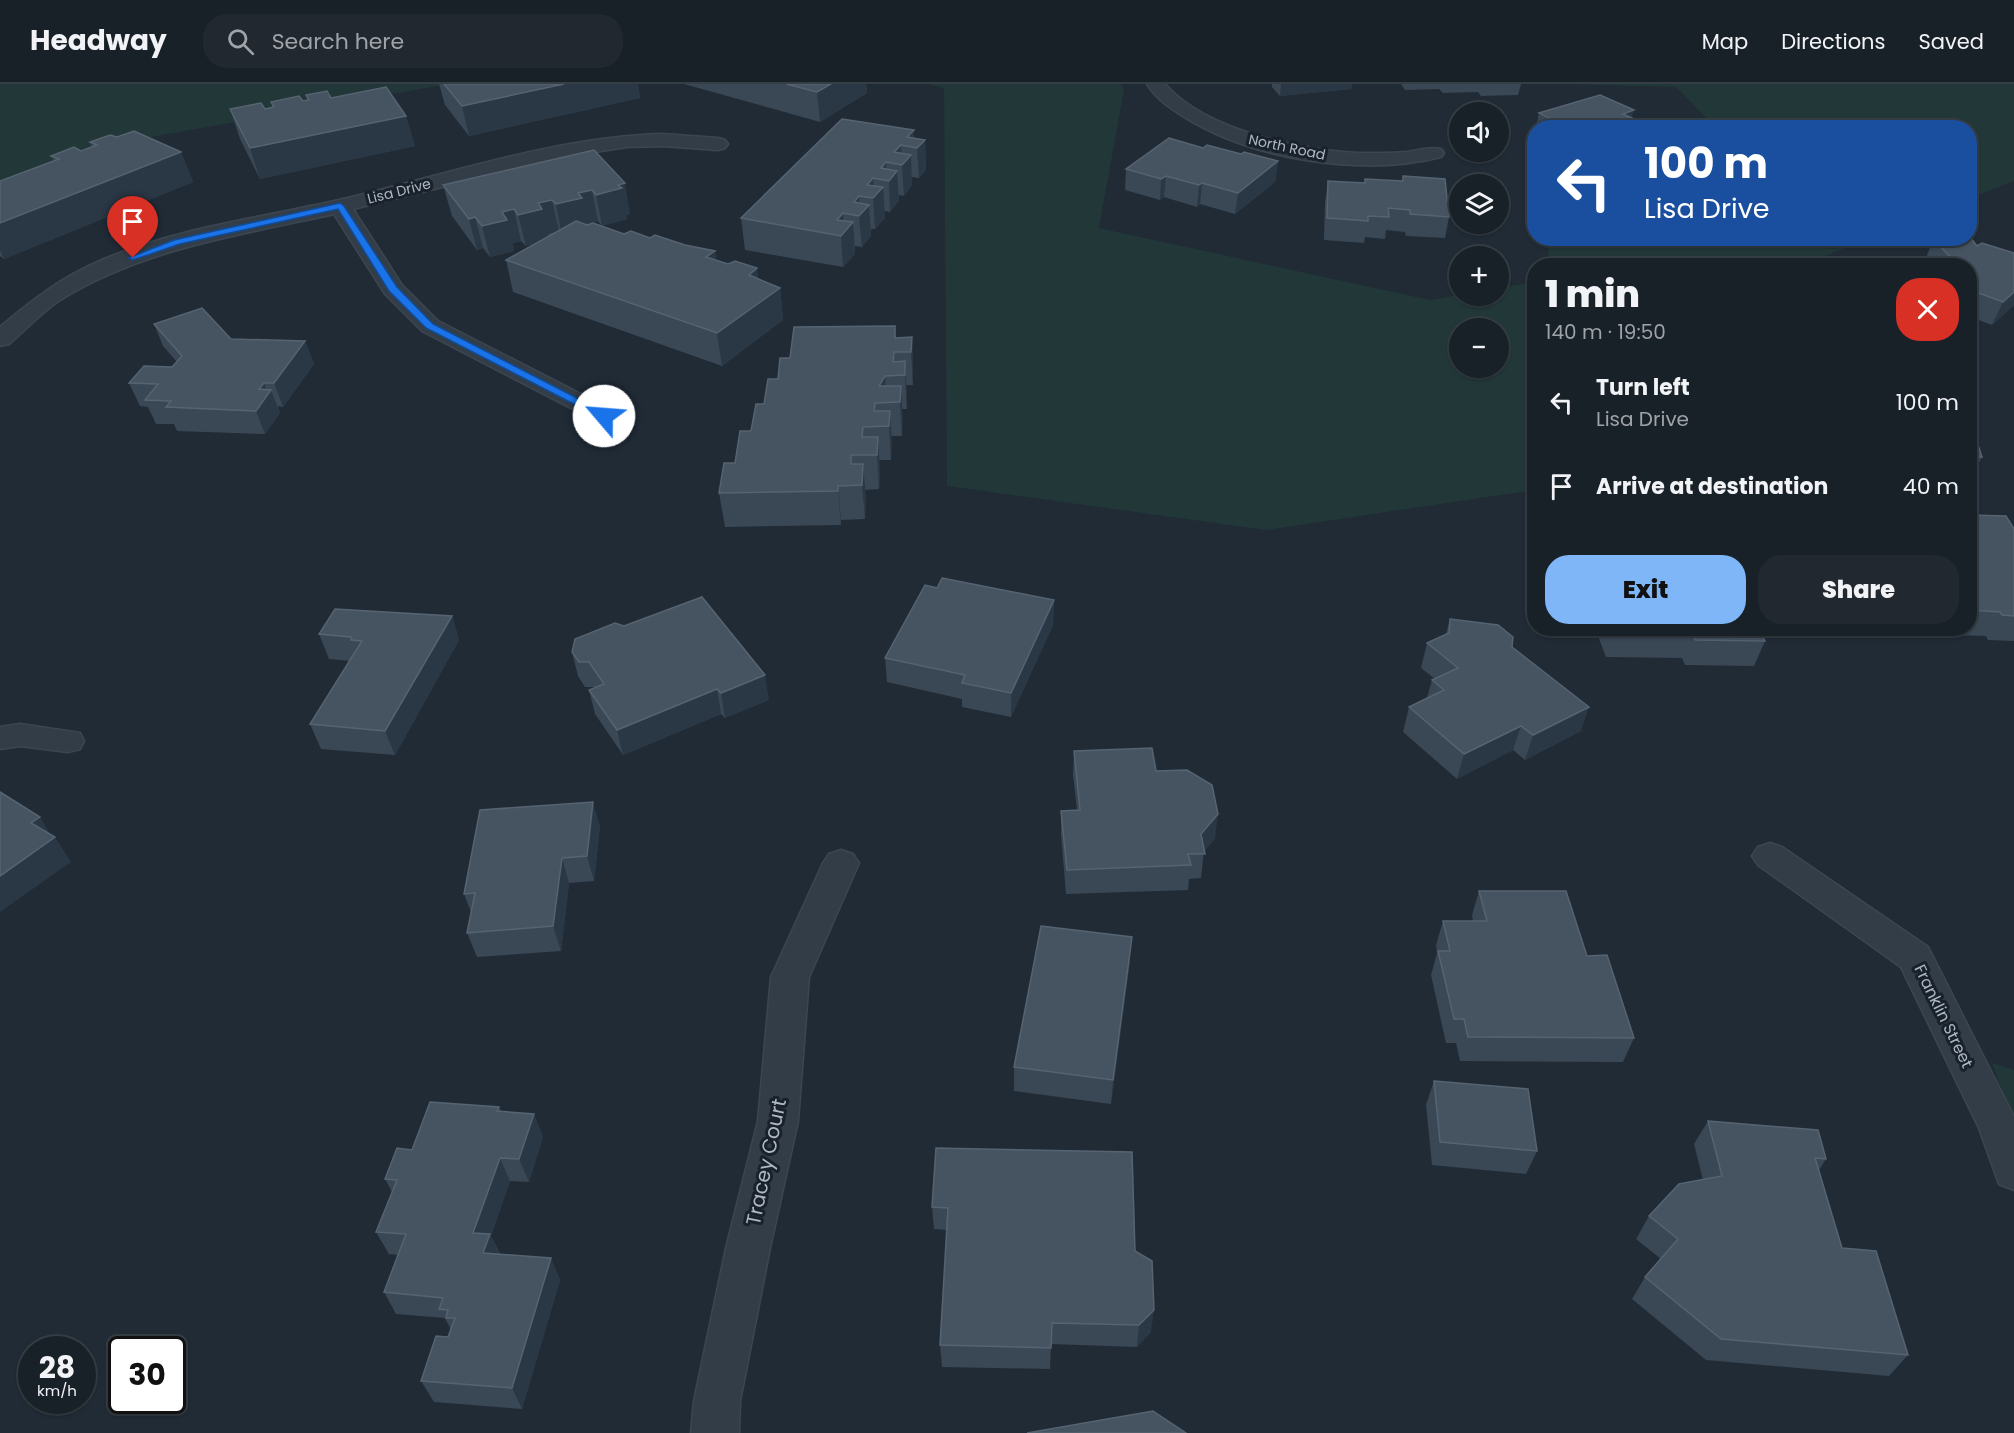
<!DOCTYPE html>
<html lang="en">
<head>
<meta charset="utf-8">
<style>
  :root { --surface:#182028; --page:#212830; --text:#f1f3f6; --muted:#9fa3a8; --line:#363e45; --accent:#7fb6f7 }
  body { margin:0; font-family:Poppins,sans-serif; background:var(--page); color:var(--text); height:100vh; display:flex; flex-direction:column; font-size:22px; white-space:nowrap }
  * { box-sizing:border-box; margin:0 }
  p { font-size:20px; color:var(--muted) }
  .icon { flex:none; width:33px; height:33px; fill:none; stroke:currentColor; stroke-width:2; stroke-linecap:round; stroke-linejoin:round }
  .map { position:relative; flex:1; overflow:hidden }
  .details { position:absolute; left:1527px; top:174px; width:450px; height:378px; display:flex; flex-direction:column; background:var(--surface); border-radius:24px; box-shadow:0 2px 4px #0004,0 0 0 2px var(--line) }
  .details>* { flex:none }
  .banner { position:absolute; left:1527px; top:36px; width:450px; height:126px; border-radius:24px; box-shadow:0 2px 4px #0004,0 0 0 2px var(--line); background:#1a4fa0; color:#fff; overflow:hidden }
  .buttons { position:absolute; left:1449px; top:18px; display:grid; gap:12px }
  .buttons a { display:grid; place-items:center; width:60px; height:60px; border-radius:50%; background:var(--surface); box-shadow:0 2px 4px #0004,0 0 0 2px var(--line); font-size:30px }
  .speed { position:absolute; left:18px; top:1252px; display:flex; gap:12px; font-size:30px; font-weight:700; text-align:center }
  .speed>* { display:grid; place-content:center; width:78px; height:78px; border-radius:50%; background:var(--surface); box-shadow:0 2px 4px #0004,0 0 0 2px var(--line); line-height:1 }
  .speed small { font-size:15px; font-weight:400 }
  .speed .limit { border:3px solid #111; border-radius:9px; background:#fff; color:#111 }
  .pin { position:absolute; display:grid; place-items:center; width:51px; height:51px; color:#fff; margin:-62px -26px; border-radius:50% 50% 50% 0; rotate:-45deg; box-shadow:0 0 6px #0007 }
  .pin .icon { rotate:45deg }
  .me { position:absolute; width:66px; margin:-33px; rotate:297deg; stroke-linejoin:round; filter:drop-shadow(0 0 4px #0008) }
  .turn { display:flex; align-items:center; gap:21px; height:126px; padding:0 18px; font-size:27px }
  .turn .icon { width:78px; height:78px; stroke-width:2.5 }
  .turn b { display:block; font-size:42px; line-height:51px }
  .round { display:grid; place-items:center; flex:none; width:63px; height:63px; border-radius:24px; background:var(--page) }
  .headline { display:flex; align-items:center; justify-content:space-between; height:102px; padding:0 18px }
  h1 { font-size:36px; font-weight:800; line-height:45px }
  .primary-button { display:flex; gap:12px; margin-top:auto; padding:12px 18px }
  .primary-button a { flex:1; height:69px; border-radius:24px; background:var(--accent); color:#111; font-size:24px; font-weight:800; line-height:69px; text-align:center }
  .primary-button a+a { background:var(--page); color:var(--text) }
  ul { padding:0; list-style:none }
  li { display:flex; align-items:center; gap:18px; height:84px; padding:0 18px }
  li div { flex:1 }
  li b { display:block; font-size:22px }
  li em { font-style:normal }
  header { display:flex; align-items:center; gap:36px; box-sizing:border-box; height:84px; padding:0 30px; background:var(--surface); border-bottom:2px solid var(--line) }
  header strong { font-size:28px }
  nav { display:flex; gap:33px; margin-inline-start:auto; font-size:21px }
  .search { width:420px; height:54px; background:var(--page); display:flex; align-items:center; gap:15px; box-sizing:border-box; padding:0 21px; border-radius:24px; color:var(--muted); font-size:22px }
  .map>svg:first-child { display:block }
</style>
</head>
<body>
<header>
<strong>Headway</strong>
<div class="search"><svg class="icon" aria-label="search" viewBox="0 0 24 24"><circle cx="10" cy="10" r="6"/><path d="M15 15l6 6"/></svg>Search here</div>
<nav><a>Map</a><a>Directions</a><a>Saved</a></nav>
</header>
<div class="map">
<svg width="2014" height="1349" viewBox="0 0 2014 1349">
  <rect width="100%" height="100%" fill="#202b36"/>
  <g fill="#213738" fill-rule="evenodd">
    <polygon points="0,0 448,0 140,55 0,116"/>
    <path d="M929 0H1121L1124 6 1099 144 1430 216 1459 211 1498 212 1499 204 1534 198V406L1266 446 947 402 944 4ZM1498 244V284H1460V244Z"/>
    <polygon points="1565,0 2014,0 2014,97 1970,114 1970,44 1715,43 1676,3"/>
    <polygon points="1547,155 1547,154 1869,155 1801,181 1550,181"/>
    <polygon points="1992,979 2014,986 2014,1040"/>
  </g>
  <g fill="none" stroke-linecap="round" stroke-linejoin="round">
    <g stroke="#3c4650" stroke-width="3">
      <g id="minor">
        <path d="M1147 0H1165C1206 48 1313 70 1373 69 1384 69 1395 69 1405 68 1417 67 1429 62 1441 65L1444 69 1441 73C1361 93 1254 76 1184 33 1169 23 1156 15 1147 0Z"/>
        <path d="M662 50 718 54 725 56 728 60 725 64 718 66 662 62 627 63 569 72 353 125 402 201 438 237 614 327 618 332 614 337 605 340 596 337 422 247 385 210 334 130C240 151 140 165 57 218 40 230 24 247 9 260L0 262V243C33 215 62 193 102 176 176 144 260 134 339 116 444 92 553 53 662 50Z"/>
        <polygon points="20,640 80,649 84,657 80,665 68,668 20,662 0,665 0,643"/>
        <polygon points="1770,759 1782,763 1928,863 2014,1033 2014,1106 1999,1100 1979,1044 1901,883 1758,781 1752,772 1758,763"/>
        <polygon points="841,766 853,770 859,779 809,893 798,1037 770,1164 740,1317 739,1349 691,1349 694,1317 726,1164 758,1037 771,893 823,779 829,770"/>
      </g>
    </g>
    <use href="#minor" fill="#333d47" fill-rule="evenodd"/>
  </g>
  <g fill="#3a4755">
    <polygon points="439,0 638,0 640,14 469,52 445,21"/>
    <polygon points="684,0 866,0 867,9 820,38"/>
    <polygon points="1272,0 1352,0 1351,5 1280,12 1272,3"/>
    <polygon points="1401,0 1521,0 1518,11 1481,12 1478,8 1443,9 1439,5 1405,6"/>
    <polygon points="306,11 331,14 406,32 415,62 260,95 240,55 230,25 265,25 273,23 271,18 307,16"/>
    <polygon points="1539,29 1632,34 1645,40 1644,44 1536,44"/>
    <polygon points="914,46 914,54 925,56 926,86 919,94 912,93 912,101 904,112 899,111 899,117 890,128 884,127 885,134 875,145 871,145 871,152 862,163 855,162 855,170 843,183 745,166 741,134"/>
    <polygon points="117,53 181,68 193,98 4,175 0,172 0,97 54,77 51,72 81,67 92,63 90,58"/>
    <polygon points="1203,64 1278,77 1275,98 1235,130 1200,120 1197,123 1164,113 1160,116 1125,106 1126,85"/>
    <polygon points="594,66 630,130 627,131 627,135 602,142 598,137 587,140 587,141 624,150 650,154 715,167 716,176 759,195 780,204 783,236 722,282 513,208 506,176 534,160 526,162 521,157 513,159 514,167 490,173 483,164 477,166 452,132 443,101"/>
    <polygon points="1403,92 1449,133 1445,154 1406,152 1405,148 1386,146 1385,155 1365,153 1364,159 1324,156 1325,118 1328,97 1364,99 1365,95 1402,97"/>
    <polygon points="1934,154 1970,154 1977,162 2014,169 2014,221 1992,241 1970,233 1970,182 1927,182 1926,180 1929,175 1927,171"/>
    <polygon points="154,240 231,255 305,257 314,280 283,323 278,322 280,329 265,350 177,347 174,340 156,340 148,323 140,322 129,299 172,283 177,278 163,262"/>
    <polygon points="895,242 896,254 912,253 913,301 906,301 907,325 902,325 902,352 891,352 891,376 879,376 880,387 879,405 865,406 866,414 865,435 841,436 841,441 725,443 719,409 751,347 764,320 790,274"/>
    <polygon points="1970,360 1982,373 1970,396"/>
    <polygon points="1970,431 2014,445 2014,557 1988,556 1986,552 1951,551 1948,544 1970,544"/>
    <polygon points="937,504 1054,516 1053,541 1011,633 962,623 962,615 887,598 885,574"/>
    <polygon points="452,532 459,556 395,671 321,665 310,640 350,577 329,575 319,550"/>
    <polygon points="1450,535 1512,563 1581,647 1525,676 1513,666 1457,695 1403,648 1409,623 1427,614 1432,596 1435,595 1421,584 1427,559 1446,550"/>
    <polygon points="1595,544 1759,544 1765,557 1754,582 1685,581 1682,574 1606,573"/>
    <polygon points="572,568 769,616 725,634 721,630 623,671 595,630 589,606 595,603 585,603 578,592"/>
    <polygon points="1074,667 1156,687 1215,755 1204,767 1201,794 1189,795 1188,806 1066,810 1061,751 1061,727 1077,726 1073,691"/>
    <polygon points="600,742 594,797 569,799 561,867 477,873 467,849 471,828 464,810"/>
    <polygon points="1479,807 1587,872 1634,954 1623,978 1460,977 1456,959 1446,959 1431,891 1437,869 1436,861 1443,837 1473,837 1472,831"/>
    <polygon points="1130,877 1111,1020 1014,1007 1014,983"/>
    <polygon points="1434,997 1537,1067 1526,1090 1432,1081 1426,1021"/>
    <polygon points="499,1023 501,1027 534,1030 543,1053 529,1098 510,1097 491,1152 500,1170 551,1174 560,1196 522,1325 434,1318 421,1297 448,1253 451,1246 445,1234 396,1230 384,1208 398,1171 389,1170 376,1148 392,1108 385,1095 412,1066"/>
    <polygon points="1708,1037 1826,1075 1819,1086 1842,1164 1908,1271 1889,1292 1706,1276 1632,1215 1645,1193 1661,1175 1636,1155 1649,1132 1703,1096 1694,1060"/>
    <polygon points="936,1064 1135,1167 1151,1248 1137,1263 1051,1260 1050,1285 942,1283 940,1261 947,1146 934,1145 932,1123"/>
  </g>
  <g fill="#2a3744">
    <polygon points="564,0 638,0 640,14 469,52 462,22"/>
    <polygon points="831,0 866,0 867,9 820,38 817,8"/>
    <polygon points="1281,0 1352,0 1351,5 1280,12"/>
    <polygon points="1634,26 1629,44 1623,30"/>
    <polygon points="406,32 415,62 260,95 250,64"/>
    <polygon points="914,46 914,63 907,53"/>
    <polygon points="925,56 926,86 919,94 917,64"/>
    <polygon points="901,61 902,81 894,68"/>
    <polygon points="181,68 193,98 4,175 0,166 0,139"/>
    <polygon points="911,71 912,101 904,112 902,81"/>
    <polygon points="1278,77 1275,98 1235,130 1238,109"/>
    <polygon points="886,78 887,97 881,84"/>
    <polygon points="897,87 899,117 890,128 889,97"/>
    <polygon points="1166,92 1164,113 1160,116 1161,95"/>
    <polygon points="873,94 874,114 883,103 885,134 875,145 873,114 867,101"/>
    <polygon points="625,99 630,130 627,131 627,135 602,142 596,111 618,101"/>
    <polygon points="1202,99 1200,120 1197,123 1199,101"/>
    <polygon points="592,106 598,137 587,140 588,145 562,152 556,120 578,109"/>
    <polygon points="859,112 860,131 869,121 871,152 862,163 859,132 854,118"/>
    <polygon points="552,116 559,147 548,150 549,156 526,162 518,131 538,119"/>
    <polygon points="514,125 521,157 513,159 514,167 490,173 482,142 502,128"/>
    <polygon points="843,129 844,148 853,138 855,170 843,183 841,152 837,136"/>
    <polygon points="475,133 483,164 477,166 469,135"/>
    <polygon points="715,167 719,199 706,173"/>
    <polygon points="757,184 761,217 780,204 783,236 722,282 717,249 749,191"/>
    <polygon points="2014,208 2014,221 1992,241 2003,218"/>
    <polygon points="912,253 913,286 913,301 911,268"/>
    <polygon points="305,257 314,280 283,323 274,299"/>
    <polygon points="905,277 907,311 907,325 905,291"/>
    <polygon points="885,292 887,319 879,302"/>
    <polygon points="264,299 268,310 271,306 280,329 265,350 256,327 259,305"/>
    <polygon points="901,302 903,336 902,352 900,318"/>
    <polygon points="890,327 892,361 891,376 889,342"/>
    <polygon points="878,353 880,387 879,405 877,371"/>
    <polygon points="863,380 866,414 865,435 862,401"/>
    <polygon points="838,402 841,436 841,441 838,407"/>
    <polygon points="1054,516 1053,541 1011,633 1011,609"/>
    <polygon points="452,532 459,556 395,671 385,647"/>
    <polygon points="765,591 769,616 725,634 721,609"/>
    <polygon points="717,605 721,630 623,671 617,646"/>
    <polygon points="1589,623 1581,647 1525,676 1533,651"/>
    <polygon points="1521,642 1513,666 1457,695 1464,670"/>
    <polygon points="593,718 600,742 594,797 587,772"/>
    <polygon points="1218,730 1215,755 1202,770 1201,750"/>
    <polygon points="40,733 53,755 55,753 71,778 0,828 0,792 31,739"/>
    <polygon points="562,774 569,799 561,867 553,842"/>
    <polygon points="1132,853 1130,877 1111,1020 1113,996"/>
    <polygon points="534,1030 543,1053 529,1098 519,1075"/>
    <polygon points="500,1074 510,1097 491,1152 500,1172 493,1191 473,1149"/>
    <polygon points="551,1174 560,1196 522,1325 512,1304"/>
    <polygon points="1154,1226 1151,1248 1137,1263 1139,1241"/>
  </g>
  <g fill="#465461" stroke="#566371" stroke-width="1.5">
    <polygon points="444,0 564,0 462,22"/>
    <polygon points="786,0 831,0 817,8"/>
    <polygon points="386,3 406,32 250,64 230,25 261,19 265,25 274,23 271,18 299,12 303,17 309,16 306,11 327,7 331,14"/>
    <polygon points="1600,11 1634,26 1623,30 1645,40 1635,44 1558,44 1565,42 1539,29"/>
    <polygon points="842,35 914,46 907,53 925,56 917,64 901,61 894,68 911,71 902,81 886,78 881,84 897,87 889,97 873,94 867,101 883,103 873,114 859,112 854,118 869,121 859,132 843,129 837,136 853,138 841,152 741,134"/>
    <polygon points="134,47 181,68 0,139 0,97 59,75 51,72 74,63 81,67 97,61 90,58 110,51 117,53"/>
    <polygon points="1169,54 1203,64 1207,61 1241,70 1244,68 1278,77 1238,109 1202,99 1199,101 1166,92 1161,95 1126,85"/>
    <polygon points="594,66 625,99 618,101 622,104 596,111 592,106 578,109 582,114 556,120 552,116 538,119 542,125 518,131 514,125 502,128 507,136 482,142 475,133 469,135 443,101"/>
    <polygon points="1403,92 1445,95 1449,133 1410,130 1410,126 1388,124 1389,133 1368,132 1368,137 1327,134 1328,97 1365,99 1365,95 1403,97"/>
    <polygon points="576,137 587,141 593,139 624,150 631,147 650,154 655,151 685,161 715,167 706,173 728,180 735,177 757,184 749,191 780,204 717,249 506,176"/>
    <polygon points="1970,153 1977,162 1982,159 2014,169 2014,208 2003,218 1970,206 1970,182 1953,182 1956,179 1936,158 1942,159 1939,154 1970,154"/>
    <polygon points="202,224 231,255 305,257 274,299 264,299 259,305 271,306 256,327 166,323 171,317 145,316 158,300 129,299 144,282 172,283 182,272 154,240"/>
    <polygon points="895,242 895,254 912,253 911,268 894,268 893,278 905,277 905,291 885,292 879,302 901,302 900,318 875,319 874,327 890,327 889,342 863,343 862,353 878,353 877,371 851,371 851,380 863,380 862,401 838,402 838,407 719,409 724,379 735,379 740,347 751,347 756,320 764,320 768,295 778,295 780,274 790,274 794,243"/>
    <polygon points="1970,360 1978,361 1982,373 1970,371"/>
    <polygon points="1970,431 2006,432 2014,445 2014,532 2002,531 2000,528 1970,526"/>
    <polygon points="942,494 1054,516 1011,609 962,599 965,591 885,574 925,501 937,504"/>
    <polygon points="702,513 765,591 721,609 717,605 617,646 589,606 604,600 589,578 579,578 572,568 575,555 615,539 624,542"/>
    <polygon points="335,525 452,532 385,647 310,640 362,557 351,556 351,553 319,550"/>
    <polygon points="1450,535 1498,541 1513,553 1512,563 1589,623 1533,651 1521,642 1464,670 1409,623 1444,606 1432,596 1458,584 1427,559 1449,549"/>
    <polygon points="1613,544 1759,544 1765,557 1695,556 1692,549 1614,549"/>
    <polygon points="1152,664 1156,687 1187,686 1212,701 1218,730 1201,750 1205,770 1188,770 1191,781 1067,786 1061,727 1080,726 1074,667"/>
    <polygon points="0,708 40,733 31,739 55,753 0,792"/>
    <polygon points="593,718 587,772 562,774 553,842 467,849 475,809 464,810 480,726"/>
    <polygon points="1479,807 1566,807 1587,872 1607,871 1634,954 1468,953 1464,935 1454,935 1438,867 1450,867 1443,837 1487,837"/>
    <polygon points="1041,842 1132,853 1113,996 1014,983"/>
    <polygon points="1434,997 1528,1005 1537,1067 1440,1058"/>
    <polygon points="430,1018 499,1023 497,1027 534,1030 519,1075 500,1074 473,1149 490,1150 483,1169 551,1174 512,1304 421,1297 436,1252 448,1253 455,1234 446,1234 448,1226 439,1225 443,1214 384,1208 406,1150 376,1148 397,1096 385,1095 397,1064 412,1066"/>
    <polygon points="1708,1037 1818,1046 1826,1075 1815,1074 1842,1164 1876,1167 1908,1271 1721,1255 1645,1193 1678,1155 1649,1132 1679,1100 1722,1092"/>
    <polygon points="936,1064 1132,1068 1135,1167 1152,1177 1154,1226 1139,1241 1052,1239 1051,1264 940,1261 948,1124 932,1123"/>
    <polygon points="1153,1327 1186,1349 1027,1349"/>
  </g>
  <polygon fill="#1a73e8" stroke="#114b97" stroke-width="1.5" points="340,119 344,122 397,203 433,240 608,330 608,334 601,334 426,244 389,207 338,125 180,160 133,176 128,174 174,156"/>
  <g text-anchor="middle" stroke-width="6" stroke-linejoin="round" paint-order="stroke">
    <g font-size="14" fill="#adb8c4" stroke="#19222b">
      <text transform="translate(1287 63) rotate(12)" y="5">North Road</text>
      <text transform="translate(399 107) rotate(-14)" y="5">Lisa Drive</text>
    </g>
    <g font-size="16" fill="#adb8c4" stroke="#19222b">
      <text transform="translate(1944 932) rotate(64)" y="6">Franklin Street</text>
    </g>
    <g font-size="20" fill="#adb8c4" stroke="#19222b">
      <text transform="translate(766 1078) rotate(-78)" y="7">Tracey Court</text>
    </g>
  </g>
</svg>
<div class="buttons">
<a><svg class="icon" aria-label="sound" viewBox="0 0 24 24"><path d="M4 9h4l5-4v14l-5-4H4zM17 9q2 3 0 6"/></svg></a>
<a><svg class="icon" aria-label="layers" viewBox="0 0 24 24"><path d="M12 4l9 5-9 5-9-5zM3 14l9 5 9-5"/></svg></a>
<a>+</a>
<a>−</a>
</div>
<div class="speed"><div>28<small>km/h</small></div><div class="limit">30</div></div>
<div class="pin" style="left:133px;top:174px;background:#d93025"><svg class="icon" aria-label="arrive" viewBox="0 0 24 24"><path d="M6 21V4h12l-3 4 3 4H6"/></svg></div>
<svg class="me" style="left:604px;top:332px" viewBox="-20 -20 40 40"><circle r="19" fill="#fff"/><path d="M0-13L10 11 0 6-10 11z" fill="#1a73e8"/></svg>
<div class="banner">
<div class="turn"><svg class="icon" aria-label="left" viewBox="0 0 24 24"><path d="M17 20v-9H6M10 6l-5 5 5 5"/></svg><div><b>100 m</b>Lisa Drive</div></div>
</div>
<section class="details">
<div class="headline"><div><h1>1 min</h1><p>140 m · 19:50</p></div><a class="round" style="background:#d93025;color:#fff"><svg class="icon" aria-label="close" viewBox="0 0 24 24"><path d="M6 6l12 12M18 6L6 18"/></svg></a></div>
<ul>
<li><svg class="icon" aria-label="left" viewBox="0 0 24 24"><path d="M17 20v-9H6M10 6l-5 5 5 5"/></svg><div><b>Turn left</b><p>Lisa Drive</p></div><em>100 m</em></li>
<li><svg class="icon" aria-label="arrive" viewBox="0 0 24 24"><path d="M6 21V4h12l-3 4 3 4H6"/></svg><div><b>Arrive at destination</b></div><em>40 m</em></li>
</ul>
<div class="primary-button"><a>Exit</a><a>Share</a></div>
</section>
</div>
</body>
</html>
